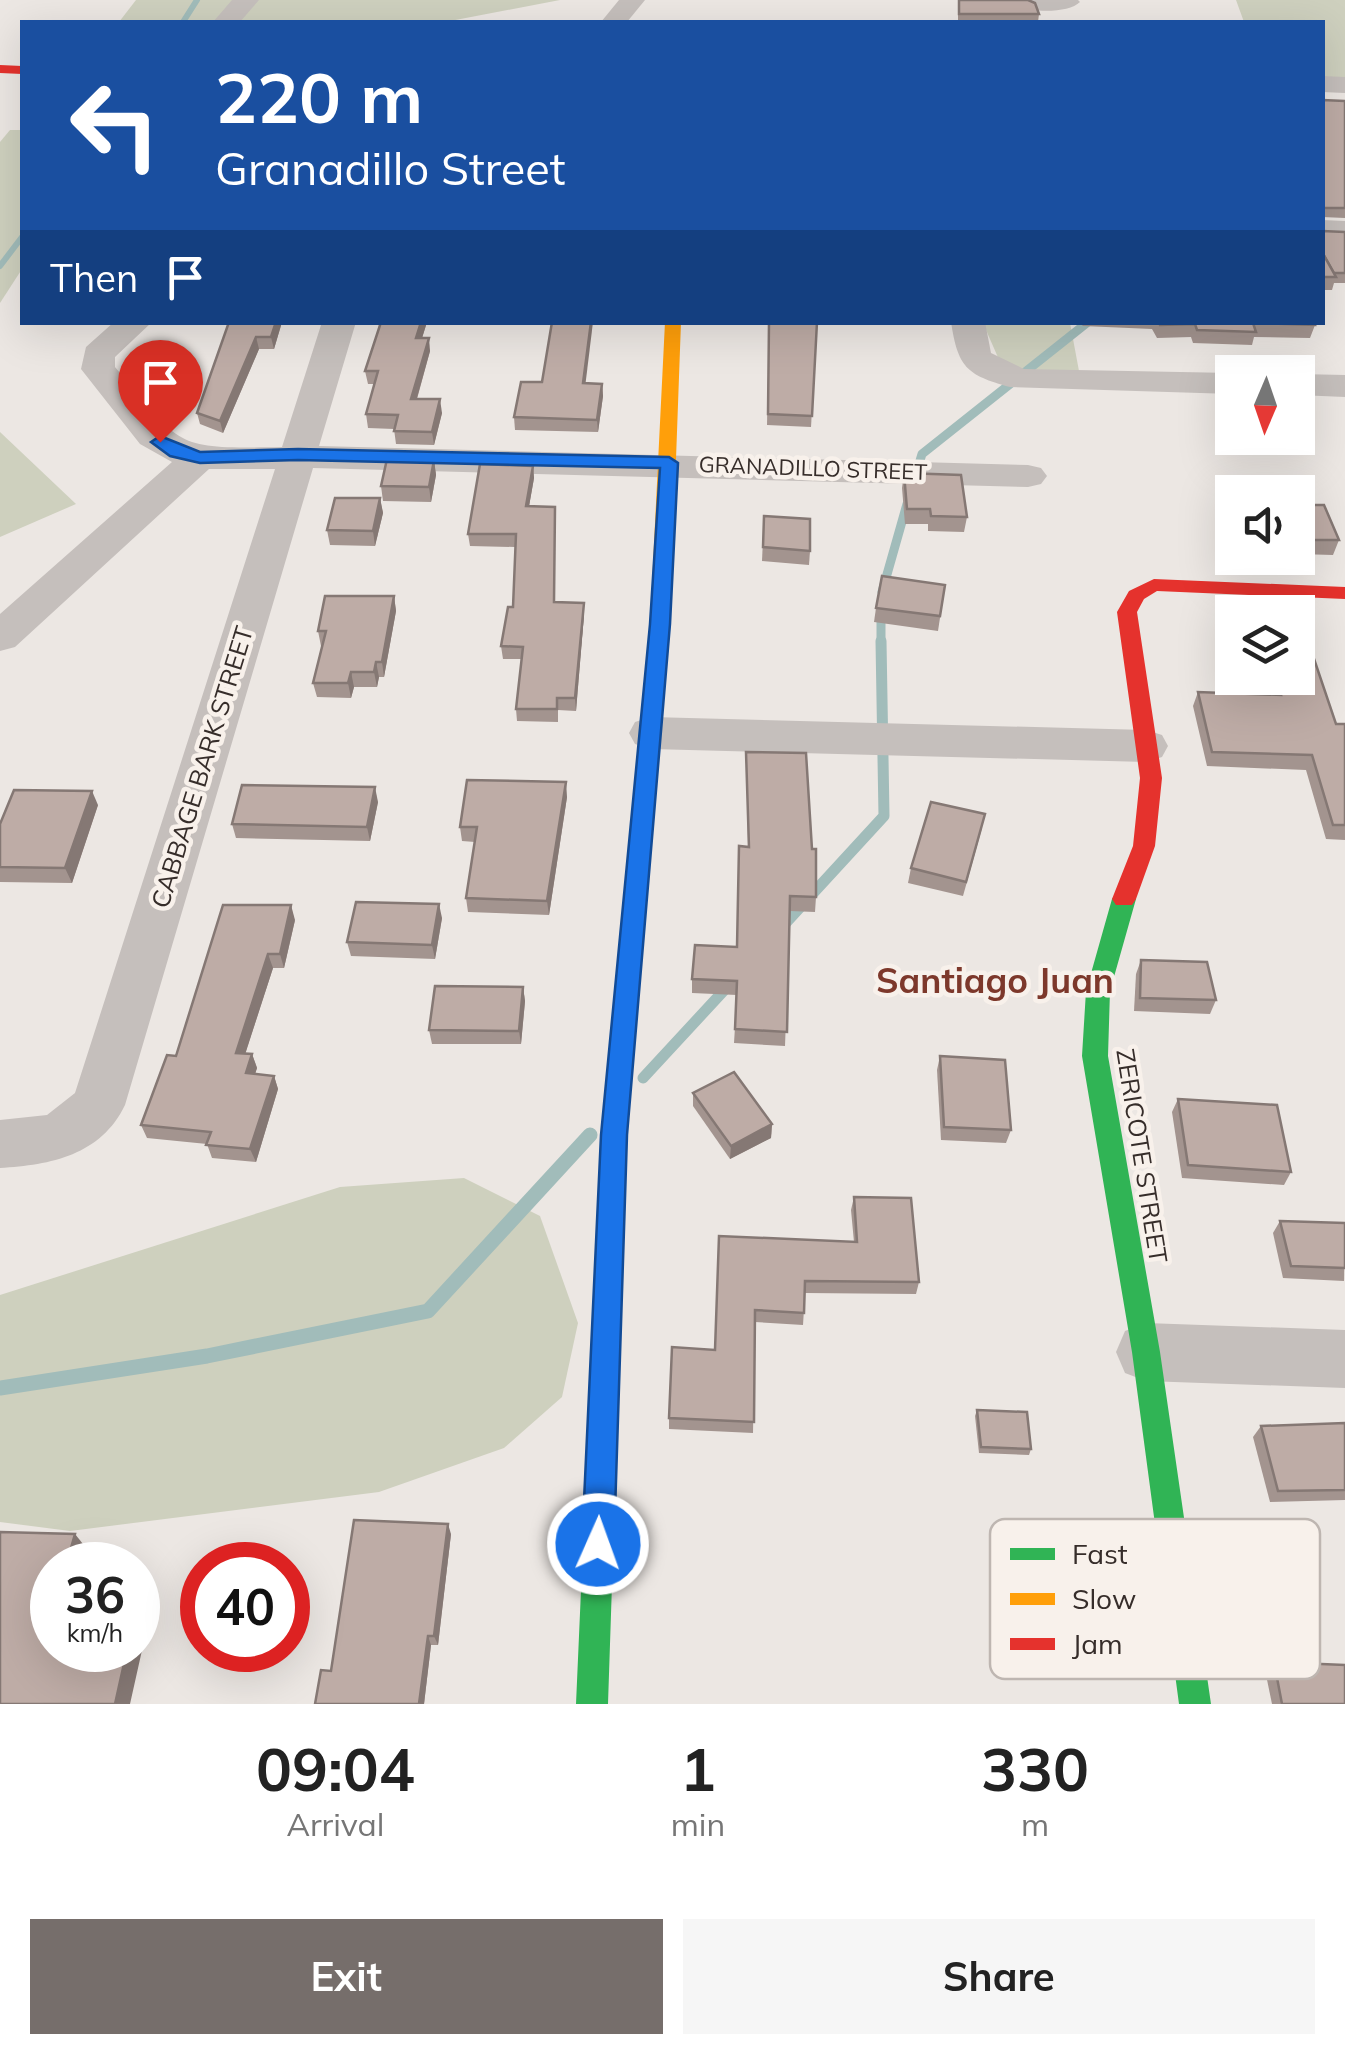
<!DOCTYPE html>
<html lang="en">
<head>
<meta charset="utf-8">
<style>
  :root { --surface:#fff; --page:#f6f6f6; --text:#222; --muted:#767676; --accent:#766e6b }
  body { margin:0; font-family:Mulish,sans-serif; background:var(--page); color:var(--text); height:100vh; display:flex; flex-direction:column; font-size:38px; white-space:nowrap }
  * { box-sizing:border-box; margin:0 }
  p { font-size:32px; color:var(--muted) }
  .icon { flex:none; width:55px; height:55px; fill:none; stroke:currentColor; stroke-width:2; stroke-linecap:round; stroke-linejoin:round }
  .map { position:relative; height:1704px; overflow:hidden }
  .drawer { display:flex; flex-direction:column; background:var(--surface); flex:1 }
  .drawer>* { flex:none }
  .banner { position:absolute; left:20px; top:20px; width:1305px; height:305px; border-radius:0px; box-shadow:0 10px 40px #0002; background:#1a4fa0; color:#fff; overflow:hidden }
  .needle { width:65px; rotate:182deg }
  .buttons { position:absolute; left:1215px; top:355px; display:grid; gap:20px }
  .buttons a { display:grid; place-items:center; width:100px; height:100px; border-radius:0px; background:var(--surface); box-shadow:0 10px 40px #0002; font-size:50px }
  .speed { position:absolute; left:30px; top:1542px; display:flex; gap:20px; font-size:50px; font-weight:700; text-align:center }
  .speed>* { display:grid; place-content:center; width:130px; height:130px; border-radius:50%; background:var(--surface); box-shadow:0 10px 40px #0002; line-height:1 }
  .speed small { font-size:25px; font-weight:400 }
  .speed .limit { border:15px solid #d22; background:#fff; color:#111 }
  .pin { position:absolute; display:grid; place-items:center; width:85px; height:85px; color:#fff; margin:-102px -42px; border-radius:50% 50% 50% 0; rotate:-45deg; box-shadow:0 0 10px #0007 }
  .pin .icon { rotate:45deg }
  .me { position:absolute; width:110px; margin:-55px; rotate:2deg; stroke-linejoin:round; filter:drop-shadow(0 0 8px #0008) }
  .turn { display:flex; align-items:center; gap:35px; height:210px; padding:0 30px; font-size:45px }
  .turn .icon { width:130px; height:130px; stroke-width:2.5 }
  .turn b { display:block; font-size:70px; line-height:85px }
  .then { display:flex; align-items:center; height:95px; padding:0 30px; background:#0003; gap:20px; font-size:38px }
  .eta { display:flex; justify-content:space-evenly; align-items:center; height:170px; text-align:center }
  .eta b { font-size:60px; font-weight:700; line-height:70px }
  .action { display:flex; gap:20px; margin-top:auto; padding:20px 30px }
  .action a { flex:1; height:115px; border-radius:0px; background:var(--accent); color:#fff; font-size:40px; font-weight:700; line-height:115px; text-align:center }
  .action a+a { background:var(--page); color:var(--text) }
  .map>svg:first-child { display:block }
</style>
</head>
<body>
<div class="map">
<svg width="1345" height="1704" viewBox="0 0 1345 1704">
  <rect width="100%" height="100%" fill="#ece7e3"/>
  <g fill="#ced0be">
    <polygon points="136,0 560,0 445,22 119,22"/>
    <polygon points="1236,0 1345,0 1345,82 1323,81 1322,22 1244,22"/>
    <polygon points="10,130 22,130 22,269 0,303 0,142"/>
    <polygon points="983,323 1070,323 1079,371 1003,369"/>
    <polygon points="0,432 76,504 0,537"/>
    <polygon points="464,1178 540,1216 578,1323 562,1397 504,1448 379,1492 70,1531 0,1522 0,1295 340,1187"/>
  </g>
  <g fill="none" stroke-linecap="round" stroke-linejoin="round">
    <g stroke="#a1bcba" stroke-width="6">
      <polyline points="183,22 197,0"/>
      <polyline points="0,266 22,237"/>
    </g>
    <g stroke="#a1bcba" stroke-width="9">
      <polyline points="915,477 922,454 1088,322"/>
      <polyline points="882,592 907,504"/>
      <polyline points="881,610 881,643"/>
    </g>
    <g stroke="#a1bcba" stroke-width="11">
      <polyline points="782,927 884,816 881,641"/>
      <polyline points="643,1078 729,985"/>
    </g>
    <polyline stroke="#a1bcba" stroke-width="15" points="0,1388 207,1356 428,1311 590,1135"/>
    <g fill="#c5bfbc" fill-rule="evenodd">
      <polygon points="232,0 259,0 240,22 213,22"/>
      <polygon points="619,0 645,0 627,22 601,22"/>
      <path d="M1006 0H1078L1080 2C1067 15 1019 13 1006 0Z"/>
      <polygon points="1322,76 1345,77 1345,93 1322,92"/>
      <polygon points="1322,220 1345,221 1345,239 1322,238"/>
      <path d="M114 322H152L115 357V367C183 448 173 449 282 447L322 322H356L319 446 1028 465 1041 468 1047 476 1041 484 1028 487 313 468 125 1105C101 1155 51 1165 0 1168V1120L47 1115 75 1093 275 469H209L15 647 0 651V614L172 462 140 444 81 369 86 347Z"/>
      <path d="M951 322H985L991 353 1024 369 1232 373V394L1010 387C966 375 958 367 951 322Z"/>
      <polygon points="1298,374 1345,375 1345,397 1298,395"/>
      <polygon points="651,717 1146,730 1162,735 1168,746 1162,757 1146,762 651,749 635,744 629,733 635,722"/>
      <polygon points="1146,1323 1345,1330 1345,1388 1146,1381 1125,1373 1116,1352 1125,1331"/>
    </g>
    <g fill="#30b455" fill-rule="evenodd">
      <polygon points="646,775 657,783 627,1135 608,1704 576,1704 601,1135 635,783"/>
      <polygon points="1124,890 1132,893 1136,899 1110,991 1108,1056 1160,1352 1211,1704 1179,1704 1132,1352 1082,1056 1086,991 1112,899 1116,893"/>
    </g>
    <polygon fill="#ff9f0a" fill-rule="evenodd" points="665,322 681,322 670,624 657,783 646,791 635,783 650,624"/>
    <g fill="#e5322d" fill-rule="evenodd">
      <polygon points="0,65 22,66 22,74 0,73"/>
      <polygon points="1154,579 1345,587 1345,599 1157,591 1144,599 1137,612 1162,778 1155,846 1136,899 1132,905 1116,905 1112,899 1133,846 1140,778 1117,612 1129,591"/>
    </g>
  </g>
  <g fill="#a3948f">
    <polygon points="958,0 1028,0 1039,14 1038,22 958,22"/>
    <polygon points="1322,100 1345,101 1345,218 1322,217"/>
    <polygon points="1322,231 1345,232 1345,283 1334,283 1332,290 1322,290"/>
    <polygon points="229,322 282,322 274,349 259,349 223,433 200,424 197,413"/>
    <polygon points="381,322 427,322 422,338 430,351 417,399 442,413 434,445 396,444 394,429 368,428 366,414 374,384 368,384 365,371"/>
    <polygon points="769,322 817,322 811,427 767,425"/>
    <polygon points="1078,322 1314,322 1315,325 1310,338 1254,337 1252,345 1193,343 1191,337 1157,338 1152,329 1083,326"/>
    <polygon points="586,384 602,384 603,396 598,432 515,430 514,417"/>
    <polygon points="434,460 436,475 431,502 383,501 381,486"/>
    <polygon points="533,466 534,478 529,506 555,507 555,602 584,615 576,711 558,710 558,722 517,721 516,709 522,659 503,659 501,646 513,607 515,547 470,546 468,534"/>
    <polygon points="904,473 967,517 964,532 928,531 928,524 905,524 902,488"/>
    <polygon points="380,498 383,513 375,546 330,545 327,530"/>
    <polygon points="1298,505 1339,540 1333,555 1298,554"/>
    <polygon points="764,516 810,551 809,565 762,561"/>
    <polygon points="945,585 938,631 874,622 876,608"/>
    <polygon points="394,596 396,611 384,677 379,677 377,687 354,687 351,698 317,697 313,683 323,646 321,646 318,631"/>
    <polygon points="1266,678 1298,678 1336,724 1345,724 1345,840 1326,839 1306,770 1207,766 1193,706 1198,692 1271,694"/>
    <polygon points="746,752 816,897 815,912 790,911 785,1046 734,1043 737,995 692,993 692,979 737,947 748,847"/>
    <polygon points="567,797 549,915 468,912 466,898 475,842 462,841 460,827"/>
    <polygon points="378,802 370,841 236,838 232,824"/>
    <polygon points="98,805 72,883 0,882 0,824"/>
    <polygon points="982,828 963,896 908,883 911,868"/>
    <polygon points="442,918 435,959 351,956 347,942"/>
    <polygon points="295,920 284,968 273,968 245,1054 252,1054 257,1068 255,1074 274,1076 278,1089 256,1162 212,1158 207,1144 147,1138 141,1125 176,1056"/>
    <polygon points="1141,960 1216,1000 1210,1014 1134,1011 1136,974"/>
    <polygon points="523,987 525,1001 521,1044 432,1044 429,1030"/>
    <polygon points="940,1056 1011,1130 1006,1143 941,1140 937,1070"/>
    <polygon points="693,1093 772,1124 771,1138 730,1159 693,1106"/>
    <polygon points="1178,1099 1291,1172 1284,1185 1182,1178 1172,1112"/>
    <polygon points="854,1197 919,1282 916,1294 805,1293 803,1325 755,1322 753,1433 669,1429 669,1418 715,1350 719,1236 854,1242 851,1210"/>
    <polygon points="1280,1221 1345,1223 1344,1281 1283,1278 1273,1233"/>
    <polygon points="977,1410 1031,1449 1029,1455 979,1453 975,1416"/>
    <polygon points="1345,1423 1345,1500 1270,1502 1253,1437 1261,1426"/>
    <polygon points="451,1534 438,1645 431,1645 424,1704 331,1671"/>
    <polygon points="1274,1662 1345,1704 1272,1704 1265,1670"/>
  </g>
  <g fill="#857874">
    <polygon points="276,322 282,322 274,349 271,337"/>
    <polygon points="421,322 427,322 418,351 416,338"/>
    <polygon points="591,322 593,322 584,396 583,383"/>
    <polygon points="256,337 259,349 223,433 220,421"/>
    <polygon points="429,338 430,351 413,412 411,399"/>
    <polygon points="602,384 603,396 598,432 597,420"/>
    <polygon points="440,399 442,413 434,445 432,432"/>
    <polygon points="434,460 436,475 431,502 429,487"/>
    <polygon points="533,466 534,478 527,518 526,506"/>
    <polygon points="380,498 383,513 375,546 373,531"/>
    <polygon points="394,596 396,611 384,677 382,662"/>
    <polygon points="584,603 584,615 576,711 575,698"/>
    <polygon points="376,662 379,677 377,687 374,672"/>
    <polygon points="351,672 354,687 351,698 348,683"/>
    <polygon points="566,782 567,797 549,915 547,901"/>
    <polygon points="375,787 378,802 370,841 367,827"/>
    <polygon points="92,791 98,805 72,883 65,868"/>
    <polygon points="439,904 442,918 435,959 432,945"/>
    <polygon points="291,905 295,920 284,968 280,954"/>
    <polygon points="268,954 273,968 241,1067 236,1053"/>
    <polygon points="523,987 525,1001 521,1044 519,1031"/>
    <polygon points="252,1054 257,1068 251,1086 246,1073"/>
    <polygon points="274,1076 278,1089 256,1162 250,1149"/>
    <polygon points="772,1124 771,1138 730,1159 731,1146"/>
    <polygon points="448,1524 451,1534 438,1645 434,1636"/>
    <polygon points="75,1534 87,1549 83,1565 66,1565"/>
    <polygon points="144,1578 155,1592 130,1704 115,1704 127,1650 138,1650 138,1606"/>
    <polygon points="428,1636 431,1645 424,1704 419,1704"/>
  </g>
  <g fill="#beaca6" stroke="#857874" stroke-width="2.5">
    <polygon points="959,0 1028,0 1035,3 1039,14 959,14"/>
    <polygon points="1322,100 1345,101 1345,208 1323,208 1322,219"/>
    <polygon points="1322,231 1345,232 1345,273 1334,273 1322,252"/>
    <polygon points="1322,252 1336,277 1322,277"/>
    <polygon points="229,322 276,322 271,337 256,337 220,421 197,413"/>
    <polygon points="381,322 421,322 416,338 429,338 411,399 440,399 432,432 394,431 398,415 366,414 378,371 365,371"/>
    <polygon points="552,322 591,322 583,383 602,384 597,420 514,417 521,382 542,382"/>
    <polygon points="769,322 817,322 812,416 768,414"/>
    <polygon points="1159,322 1314,322 1315,325 1253,323 1256,332 1197,330 1195,324 1160,325"/>
    <polygon points="387,459 434,460 429,487 381,486"/>
    <polygon points="480,464 533,466 526,506 555,507 554,602 584,603 575,698 557,698 557,709 516,709 523,647 501,646 508,607 513,607 516,534 468,534"/>
    <polygon points="904,473 961,475 967,517 931,516 930,509 907,509"/>
    <polygon points="335,498 380,498 373,531 327,530"/>
    <polygon points="1298,505 1324,505 1339,540 1298,540"/>
    <polygon points="764,516 810,519 810,551 763,547"/>
    <polygon points="882,576 945,585 940,616 876,608"/>
    <polygon points="325,596 394,596 382,662 376,662 374,672 351,672 348,683 313,683 326,631 318,631"/>
    <polygon points="1298,644 1309,644 1336,724 1345,724 1345,825 1333,825 1312,755 1212,752 1198,692 1281,695 1276,678 1298,678"/>
    <polygon points="746,752 806,753 812,849 816,849 816,897 790,896 787,1032 735,1029 737,981 692,979 695,945 737,947 739,846 749,847"/>
    <polygon points="467,780 566,782 547,901 466,898 477,827 460,827"/>
    <polygon points="242,785 375,787 367,827 232,824"/>
    <polygon points="14,790 92,791 65,868 0,867 0,824"/>
    <polygon points="931,802 985,814 966,882 911,868"/>
    <polygon points="356,902 439,904 432,945 347,942"/>
    <polygon points="223,905 291,905 280,954 268,954 236,1053 252,1054 246,1073 274,1076 250,1149 206,1145 211,1132 141,1125 167,1055 176,1056"/>
    <polygon points="1141,960 1207,962 1216,1000 1140,998"/>
    <polygon points="435,986 523,987 519,1031 429,1030"/>
    <polygon points="940,1056 1005,1060 1011,1130 944,1127"/>
    <polygon points="734,1072 772,1124 731,1146 693,1093"/>
    <polygon points="1178,1099 1277,1105 1291,1172 1188,1165"/>
    <polygon points="854,1197 911,1198 919,1282 805,1281 804,1313 755,1310 754,1422 669,1418 672,1347 715,1350 719,1236 857,1242"/>
    <polygon points="1280,1221 1345,1223 1345,1268 1291,1266"/>
    <polygon points="977,1410 1027,1412 1031,1449 981,1447"/>
    <polygon points="1345,1423 1345,1490 1278,1491 1261,1426"/>
    <polygon points="354,1520 448,1524 434,1636 428,1636 419,1704 315,1704 321,1670 331,1671"/>
    <polygon points="0,1532 75,1534 66,1565 52,1565 52,1650 127,1650 115,1704 0,1704"/>
    <polygon points="138,1577 144,1578 138,1606"/>
    <polygon points="1274,1662 1345,1665 1345,1704 1282,1704"/>
  </g>
  <polygon fill="#1a73e8" stroke="#114b97" stroke-width="2.5" points="160,436 200,452 298,449 669,457 678,463 670,624 627,1135 614,1544 609,1556 598,1560 587,1556 582,1544 601,1135 650,624 660,468 298,460 200,463 170,456 151,442"/>
  <g text-anchor="middle" stroke-width="9" stroke-linejoin="round" paint-order="stroke">
    <g font-size="22" fill="#362d2a" stroke="#f8f1eb">
      <text transform="translate(813 468) rotate(2)" y="8">GRANADILLO STREET</text>
    </g>
    <g font-size="25" fill="#362d2a" stroke="#f8f1eb">
      <text transform="translate(202 767) rotate(-73)" y="9">CABBAGE BARK STREET</text>
      <text transform="translate(1142 1156) rotate(81)" y="9">ZERICOTE STREET</text>
    </g>
    <g font-size="35" font-weight="bold" fill="#7d382b" stroke="#f8f1eb">
      <text x="995" y="993">Santiago Juan</text>
    </g>
  </g>
  <rect x="990" y="1519" width="330" height="160" rx="15" fill="#f8f1eb" stroke="#beb6b1" stroke-width="2.5"/>
  <rect x="1010" y="1548" width="45" height="12" fill="#30b455"/>
  <rect x="1010" y="1593" width="45" height="12" fill="#ff9f0a"/>
  <rect x="1010" y="1638" width="45" height="12" fill="#e5322d"/>
  <g font-size="28" fill="#362d2a">
    <text x="1072" y="1564">Fast</text>
    <text x="1072" y="1609">Slow</text>
    <text x="1072" y="1654">Jam</text>
  </g>
</svg>
<div class="buttons">
<a><svg class="needle" viewBox="-14 -14 28 28"><path d="M0-13l5 13h-10z" fill="#e53935"/><path d="M0 13l5-13h-10z" fill="#767676"/></svg></a>
<a><svg class="icon" aria-label="sound" viewBox="0 0 24 24"><path d="M4 9h4l5-4v14l-5-4H4zM17 9q2 3 0 6"/></svg></a>
<a><svg class="icon" aria-label="layers" viewBox="0 0 24 24"><path d="M12 4l9 5-9 5-9-5zM3 14l9 5 9-5"/></svg></a>
</div>
<div class="speed"><div>36<small>km/h</small></div><div class="limit">40</div></div>
<div class="pin" style="left:160px;top:442px;background:#d93025"><svg class="icon" aria-label="arrive" viewBox="0 0 24 24"><path d="M6 21V4h12l-3 4 3 4H6"/></svg></div>
<svg class="me" style="left:598px;top:1544px" viewBox="-20 -20 40 40"><circle r="17" fill="#1a73e8" stroke="#fff" stroke-width="3"/><path d="M0-11L8 9 0 5-8 9z" fill="#fff"/></svg>
<div class="banner">
<div class="turn"><svg class="icon" aria-label="left" viewBox="0 0 24 24"><path d="M17 20v-9H6M10 6l-5 5 5 5"/></svg><div><b>220 m</b>Granadillo Street</div></div>
<div class="then">Then<svg class="icon" aria-label="arrive" viewBox="0 0 24 24"><path d="M6 21V4h12l-3 4 3 4H6"/></svg></div>
</div>
</div>
<section class="drawer">
<div class="eta">
<div><b>09:04</b><p>Arrival</p></div>
<div><b>1</b><p>min</p></div>
<div><b>330</b><p>m</p></div>
</div>
<div class="action"><a>Exit</a><a>Share</a></div>
</section>
</body>
</html>
